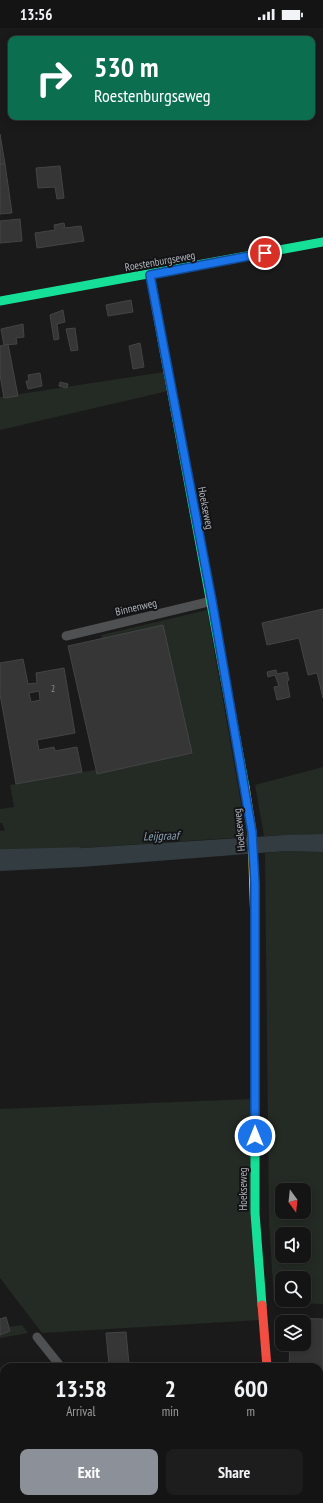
<!DOCTYPE html>
<html lang="en">
<head>
<meta charset="utf-8">
<style>
  :root { --surface:#141414; --page:#1d1d1d; --text:#f1f3f6; --muted:#9d9ea0; --line:#333334; --accent:#8c9099 }
  body { margin:0; font-family:"PT Sans Narrow",sans-serif; background:var(--page); color:var(--text); height:100vh; display:flex; flex-direction:column; font-size:15px; white-space:nowrap }
  * { box-sizing:border-box; margin:0 }
  p { font-size:13px; color:var(--muted) }
  .icon { flex:none; width:22px; height:22px; fill:none; stroke:currentColor; stroke-width:2; stroke-linecap:round; stroke-linejoin:round }
  .map { position:relative; flex:1; overflow:hidden }
  .sheet { position:absolute; left:0px; top:1335px; width:323px; height:140px; display:flex; flex-direction:column; background:var(--surface); border-radius:12px 12px 0 0; box-shadow:0 2px 10px #0003,0 0 0 1px var(--line) }
  .sheet>* { flex:none }
  .banner { position:absolute; left:8px; top:8px; width:307px; height:84px; border-radius:8px; box-shadow:0 2px 10px #0003,0 0 0 1px var(--line); background:#0b6e4f; color:#fff; overflow:hidden }
  .needle { width:26px; rotate:165deg }
  .fabs { position:absolute; left:275px; top:1155px; display:grid; gap:8px }
  .fabs a { display:grid; place-items:center; width:36px; height:36px; border-radius:8px; background:var(--surface); box-shadow:0 2px 10px #0003,0 0 0 1px var(--line); font-size:20px }
  .pin { position:absolute; display:grid; place-items:center; width:34px; height:34px; color:#fff; margin:-17px; border:2px solid #fff; border-radius:50%; box-shadow:0 1px 4px #0007 }
  .me { position:absolute; width:44px; margin:-22px; rotate:0deg; stroke-linejoin:round; filter:drop-shadow(0 0 3px #0008) }
  .turn { display:flex; align-items:center; gap:14px; height:84px; padding:0 20px; font-size:18px }
  .turn .icon { width:52px; height:52px; stroke-width:2.5 }
  .turn b { display:block; font-size:28px; line-height:34px }
  .eta { display:flex; justify-content:space-evenly; align-items:center; height:68px; text-align:center }
  .eta b { font-size:24px; font-weight:700; line-height:28px }
  .cta { display:flex; gap:8px; margin-top:auto; padding:8px 20px }
  .cta a { flex:1; height:46px; border-radius:8px; background:var(--accent); color:#fff; font-size:16px; font-weight:700; line-height:46px; text-align:center }
  .cta a+a { background:var(--page); color:var(--text) }
  .status { display:flex; justify-content:space-between; align-items:center; height:28px; padding:0 20px; background:var(--surface); direction:ltr }
  .status svg { height:11px; fill:currentColor }
  .map>svg:first-child { display:block }
</style>
</head>
<body>
<div class="status"><b>13:56</b><svg viewBox="0 0 49 12"><path d="M0 12V9h3v3zM5 12V6h3v6zM10 12V3h3v9zM15 12V0h3v12zM26 1h20v11H26zM47 4h2v5h-2z"/></svg></div>
<div class="map">
<svg width="323" height="1475" viewBox="0 0 323 1475">
  <rect width="100%" height="100%" fill="#1a1a1a"/>
  <g fill="#242a24" fill-rule="evenodd">
    <polygon points="164,344 168,363 0,402 0,369"/>
    <polygon points="207,582 247,809 37,823 0,824 0,803 5,802 2,795 0,795 0,781 14,779 10,757 128,736 101,607"/>
    <polygon points="323,739 323,806 264,808 255,757"/>
    <path d="M286 823 323 824V1276L274 1274 269 1195 265 825ZM282 1162H304V1184H282ZM282 1206H304V1228H282ZM282 1250H304V1272H282Z"/>
    <polygon points="251,1071 259,1292 42,1305 0,1250 0,1081"/>
    <polygon points="22,1297 28,1305 0,1310 0,1300"/>
    <polygon points="206,1471 250,1471 251,1475 206,1475"/>
  </g>
  <polygon fill="#333c40" points="323,806 323,824 286,823 81,839 0,843 0,824 37,823 286,807"/>
  <g fill="none" stroke-linecap="round" stroke-linejoin="round">
    <polyline stroke="#333c40" stroke-width="3.5" points="0,823 79,821"/>
  </g>
  <g fill="#363637" stroke="#434446" fill-rule="evenodd">
    <polygon points="0,106 5,136 0,136"/>
    <polygon points="0,136 5,136 12,185 0,186"/>
    <polygon points="60,138 64,170 57,171 55,159 38,160 36,140"/>
    <polygon points="20,191 22,213 0,215 0,193"/>
    <polygon points="64,195 65,200 81,198 84,213 37,220 35,205 55,202 54,197"/>
    <polygon points="131,272 133,284 108,288 106,277"/>
    <polygon points="63,282 65,294 57,296 59,311 54,312 50,287"/>
    <polygon points="23,296 24,309 16,310 17,316 4,317 1,301"/>
    <polygon points="75,300 78,322 71,323 66,301"/>
    <polygon points="140,315 144,339 133,341 129,318"/>
    <polygon points="8,316 18,368 4,370 0,347 0,318"/>
    <polygon points="40,345 42,358 28,361 26,353 29,353 28,347"/>
    <polygon points="60,354 68,356 67,360 59,358"/>
    <polygon points="323,581 323,670 317,645 308,647 299,610 267,617 262,595"/>
    <polygon points="163,597 192,725 97,746 68,618"/>
    <path d="M23 631 28 656 37 655 36 645 64 640 75 705 37 712 39 722 54 719 55 723 77 719 82 744 16 756 0 666V635ZM39 663 40 672 31 674 29 665Z"/>
    <polygon points="276,642 277,646 287,644 289,652 287,653 290,669 277,672 274,659 279,658 275,647 268,649 267,644"/>
    <polygon points="6,1289 10,1303 0,1307 0,1291"/>
    <polygon points="291,1290 323,1291 323,1357 319,1357 319,1339 289,1339 290,1316 304,1316 304,1294 291,1294"/>
    <polygon points="126,1304 129,1336 109,1337 106,1305"/>
    <polygon points="277,1471 314,1471 314,1475 278,1475"/>
  </g>
  <g fill="none" stroke-linecap="round" stroke-linejoin="round">
    <g stroke="#4f5052" stroke-width="9">
      <polyline points="66,608 212,573"/>
      <polyline points="37,1309 61,1339"/>
      <polyline points="46,1475 47,1471"/>
    </g>
    <g stroke="#16e098" stroke-width="9">
      <polyline points="150,247 245,759"/>
      <polyline points="0,273 323,214"/>
      <polyline points="255,896 255,1185 262,1277"/>
      <polyline points="319,1445 323,1445"/>
      <polyline points="82,1475 99,1471"/>
    </g>
    <polyline stroke="#ffcf43" stroke-width="9" points="245,759 252,804 255,896"/>
    <polyline stroke="#f24e42" stroke-width="9" points="262,1277 267,1339"/>
  </g>
  <g fill="none" stroke-linecap="round" stroke-linejoin="round">
    <g stroke="#114b97" stroke-width="10">
      <polyline id="route" points="255,1108 255,855 252,804 212,573 150,247 265,225"/>
    </g>
    <use href="#route" stroke="#1a73e8" stroke-width="7"/>
  </g>
  <g text-anchor="middle" stroke-width="4" stroke-linejoin="round" paint-order="stroke">
    <g font-size="9" fill="#8f9398">
      <text x="53" y="664">2</text>
    </g>
    <g font-size="11" fill="#adb2b9" stroke="#141416">
      <text transform="translate(160 233) rotate(-10)" y="4">Roestenburgseweg</text>
      <text transform="translate(206 480) rotate(79)" y="4">Hoekseweg</text>
      <text transform="translate(136 579) rotate(-13)" y="4">Binnenweg</text>
      <text transform="translate(239 802) rotate(-96)" y="4">Hoekseweg</text>
      <text transform="translate(243 1161) rotate(-90)" y="4">Hoekseweg</text>
    </g>
    <g font-size="12" font-style="italic" fill="#89a1af" stroke="#141416">
      <text transform="translate(161 808) rotate(-2)" y="4">Leijgraaf</text>
    </g>
  </g>
</svg>
<div class="fabs">
<a><svg class="needle" viewBox="-14 -14 28 28"><path d="M0-13l5 13h-10z" fill="#e53935"/><path d="M0 13l5-13h-10z" fill="#9d9ea0"/></svg></a>
<a><svg class="icon" aria-label="sound" viewBox="0 0 24 24"><path d="M4 9h4l5-4v14l-5-4H4zM17 9q2 3 0 6"/></svg></a>
<a><svg class="icon" aria-label="search" viewBox="0 0 24 24"><circle cx="10" cy="10" r="6"/><path d="M15 15l6 6"/></svg></a>
<a><svg class="icon" aria-label="layers" viewBox="0 0 24 24"><path d="M12 4l9 5-9 5-9-5zM3 14l9 5 9-5"/></svg></a>
</div>
<div class="pin" style="left:265px;top:225px;background:#d93025"><svg class="icon" aria-label="arrive" viewBox="0 0 24 24"><path d="M6 21V4h12l-3 4 3 4H6"/></svg></div>
<svg class="me" style="left:255px;top:1108px" viewBox="-20 -20 40 40"><circle r="17" fill="#1a73e8" stroke="#fff" stroke-width="3"/><path d="M0-11L8 9 0 5-8 9z" fill="#fff"/></svg>
<div class="banner">
<div class="turn"><svg class="icon" aria-label="right" viewBox="0 0 24 24"><path d="M7 20v-9h11M14 6l5 5-5 5"/></svg><div><b>530 m</b>Roestenburgseweg</div></div>
</div>
<section class="sheet">
<div class="eta">
<div><b>13:58</b><p>Arrival</p></div>
<div><b>2</b><p>min</p></div>
<div><b>600</b><p>m</p></div>
</div>
<div class="cta"><a>Exit</a><a>Share</a></div>
</section>
</div>
</body>
</html>
